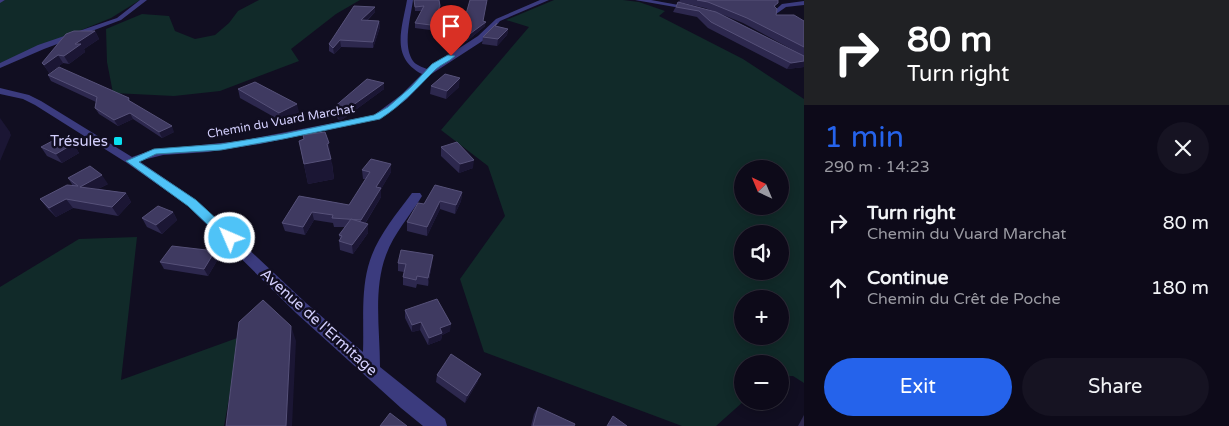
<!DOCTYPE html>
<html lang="en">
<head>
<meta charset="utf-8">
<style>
  :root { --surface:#0d0a19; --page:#161322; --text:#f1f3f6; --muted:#9a9aa2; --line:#2d2b38; --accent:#2563eb }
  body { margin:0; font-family:"Varela Round",sans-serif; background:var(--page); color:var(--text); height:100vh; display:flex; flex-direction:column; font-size:19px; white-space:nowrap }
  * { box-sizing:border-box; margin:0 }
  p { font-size:16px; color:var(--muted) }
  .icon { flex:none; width:28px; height:28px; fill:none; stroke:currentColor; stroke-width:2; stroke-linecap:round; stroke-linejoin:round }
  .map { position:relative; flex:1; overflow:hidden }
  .panel { display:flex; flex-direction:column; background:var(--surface); width:425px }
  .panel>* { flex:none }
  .hud { background:#202124; color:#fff; overflow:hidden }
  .needle { width:32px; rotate:316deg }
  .buttons { position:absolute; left:734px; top:160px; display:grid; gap:10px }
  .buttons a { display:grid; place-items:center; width:55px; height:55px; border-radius:50%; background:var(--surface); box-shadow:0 2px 12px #0003,0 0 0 1px var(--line); font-size:25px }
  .pin { position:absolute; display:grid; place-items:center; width:42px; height:42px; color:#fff; margin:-51px -21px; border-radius:50% 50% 50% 0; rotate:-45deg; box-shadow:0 0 5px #0007 }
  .pin .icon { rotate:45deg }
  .me { position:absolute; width:55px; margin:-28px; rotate:315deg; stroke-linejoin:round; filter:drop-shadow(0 0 4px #0008) }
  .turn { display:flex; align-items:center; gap:18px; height:105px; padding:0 20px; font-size:22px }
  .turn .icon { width:65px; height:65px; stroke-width:2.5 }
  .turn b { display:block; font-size:35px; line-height:42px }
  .round { display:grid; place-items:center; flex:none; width:52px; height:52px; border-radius:26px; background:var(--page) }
  .headline { display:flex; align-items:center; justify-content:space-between; height:85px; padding:0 20px }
  h1 { font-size:30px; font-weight:600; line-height:38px; color:var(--accent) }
  .cta { display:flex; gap:10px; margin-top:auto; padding:10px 20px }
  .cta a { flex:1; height:58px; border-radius:30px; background:var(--accent); color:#fff; font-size:20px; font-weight:600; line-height:58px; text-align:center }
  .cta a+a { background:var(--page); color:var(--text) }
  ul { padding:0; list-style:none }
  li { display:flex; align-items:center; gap:15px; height:65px; padding:0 20px }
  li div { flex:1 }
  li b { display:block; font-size:19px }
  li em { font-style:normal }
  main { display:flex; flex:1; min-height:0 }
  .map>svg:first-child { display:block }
</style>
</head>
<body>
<main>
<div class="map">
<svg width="804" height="426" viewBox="0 0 804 426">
  <rect width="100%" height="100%" fill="#110e21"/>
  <g fill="#112a29" fill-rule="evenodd">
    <polygon points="5,0 140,0 111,18 0,63 0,2"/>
    <polygon points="259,0 360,0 336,14 291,49 299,61 220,91 174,96 113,93 107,62 106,29 142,14 169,16 175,31 195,39 215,35 229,23 238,11"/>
    <path d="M554 0H623L639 2 665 11 659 16 743 59 804 99V383L793 376H780V364H742L744 401 716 426H682L484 352 460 279 505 216 488 166 441 130 529 27 506 20ZM742 169H780V206H742ZM742 234H780V271H742ZM742 299H780V336H742Z"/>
    <polygon points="137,237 121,380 240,337 224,426 0,426 0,287 79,239"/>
  </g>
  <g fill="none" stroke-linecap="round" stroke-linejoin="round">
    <g fill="#3b3b7e" fill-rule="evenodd">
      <polygon points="0,0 5,0 0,3"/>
      <polygon points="140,0 147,0 121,20 44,49 0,68 0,63 38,45 117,18"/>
      <path d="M407 0H413C411 17 402 45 413 61 416 65 422 67 427 69L478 36 496 19 540 0H549L500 21 484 40 430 75 407 99 380 119 260 144 208 152 163 155 139 161 196 200 306 303 363 352C364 324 361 294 368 267 375 239 395 216 412 193H420L422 196C410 216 394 233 386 255 373 290 380 330 380 367L445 419 447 426H423L401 408 296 313 188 206 127 163 35 105 23 99 0 94V88L29 95 41 101 132 157 152 150 240 141 374 115 401 95 422 74C390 57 402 29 407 0Z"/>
      <polygon points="635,0 651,0 695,8 692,10"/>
      <polygon points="804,1 804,5 786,7 776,14 773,12 782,4"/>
    </g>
  </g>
  <g fill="#2d284e">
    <polygon points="414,0 439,0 440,11 430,30 415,28 415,23 422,11 415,11"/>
    <polygon points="680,0 778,0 775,7 776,15 804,21 804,56 743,23 721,14 804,56 804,67 787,69 708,28 697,17 673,12 678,2 713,11 705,8 679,2"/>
    <polygon points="375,7 375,12 367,21 379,21 380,27 373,48 341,47 334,54 329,51 329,44"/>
    <polygon points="484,21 485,26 467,41 459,40 460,35"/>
    <polygon points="497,26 508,29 507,35 497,46 482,44 483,37"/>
    <polygon points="95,31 99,39 84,49 85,52 69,64 63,63 49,73 48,71 42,63"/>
    <polygon points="48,75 129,98 130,101 174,132 162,138 133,119 118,126 99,114 95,108 96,102 51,81"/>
    <polygon points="384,83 384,89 343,119 339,120 334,114 333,108"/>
    <polygon points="431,86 459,87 446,99 430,94"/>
    <polygon points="238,89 299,112 281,121 240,98"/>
    <polygon points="299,141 332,163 334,179 308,184"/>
    <polygon points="73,144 79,153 62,163 47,156 41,147"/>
    <polygon points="441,147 473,168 459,173 441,156"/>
    <polygon points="362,170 391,172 381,189 381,197 365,224 368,233 353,254 340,250 339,241 340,239 339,235 345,227 334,227 333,223 314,220 305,235 285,231 282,223 299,196 349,205 366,179 363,179"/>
    <polygon points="68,178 108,184 98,189 126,193 131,202 118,216 73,208 56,217 47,208 40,199 73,186"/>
    <polygon points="462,192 461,201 455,214 440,209 427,236 407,231 407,222 424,204"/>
    <polygon points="173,212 177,220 162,234 147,227 142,218"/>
    <polygon points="433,255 432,263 428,286 417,284 416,288 403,285 403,277 404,272 398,271 398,263"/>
    <polygon points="218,259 208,276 164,269 160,262"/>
    <polygon points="405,310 450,331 442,335 441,340 428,345 420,330 412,332 405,318"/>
    <polygon points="437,375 478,381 465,403 436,382"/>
    <polygon points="538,407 574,426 531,426 534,414"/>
    <polygon points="804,415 804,426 798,426"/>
  </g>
  <g fill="#1b1634">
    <polygon points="440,6 440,11 430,30 431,25"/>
    <polygon points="375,7 375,12 361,26 361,20"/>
    <polygon points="379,21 380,27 373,48 373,42"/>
    <polygon points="486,22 485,26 467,41 467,36"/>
    <polygon points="508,29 507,35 497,46 498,39"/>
    <polygon points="95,31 99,39 84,49 85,52 69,64 64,56 75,44"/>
    <polygon points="340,40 341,47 334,54 333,48"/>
    <polygon points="58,55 63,63 49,73 44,65"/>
    <polygon points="804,61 804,67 787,69 791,63"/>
    <polygon points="460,78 459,87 446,99 447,91"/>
    <polygon points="384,83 384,89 343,119 339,120 338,113"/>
    <polygon points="297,104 299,112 281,121 279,113"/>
    <polygon points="130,113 133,119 118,126 114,120"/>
    <polygon points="0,118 10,132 10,133 11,135 0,161"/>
    <polygon points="172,126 174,132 162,138 159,132"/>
    <polygon points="329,143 334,179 308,184 304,164 327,144"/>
    <polygon points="73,144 79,153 62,163 56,154"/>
    <polygon points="474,160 473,168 459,173 460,164"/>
    <polygon points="391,164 391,172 381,189 381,197 362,228 361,220 376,187"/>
    <polygon points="102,175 108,184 86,195 80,187"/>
    <polygon points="462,192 461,201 455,214 456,205"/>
    <polygon points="126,193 131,202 118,216 112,207"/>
    <polygon points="66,199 73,208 56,217 49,208"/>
    <polygon points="440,201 440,209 427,236 427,227"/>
    <polygon points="173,212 177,220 162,234 156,225"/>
    <polygon points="312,212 314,220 305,235 303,227"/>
    <polygon points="368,224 368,233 353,254 352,245"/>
    <polygon points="215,251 218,259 208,276 204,269"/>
    <polygon points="433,255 432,263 428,286 428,278"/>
    <polygon points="421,322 420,330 412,332 412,325"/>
    <polygon points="451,324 450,331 442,335 441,340 428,345 429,338 440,328"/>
    <polygon points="291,326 296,341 292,426 286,426"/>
    <polygon points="481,374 478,381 465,403 467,396"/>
  </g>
  <g fill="#3f3a61" stroke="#565179">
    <polygon points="414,0 439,0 440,6 431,25 415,23 424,6 415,7"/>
    <polygon points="470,0 487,0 483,21 486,22 467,36 460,35"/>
    <polygon points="697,0 778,0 778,3 774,6 777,9 776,15 794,15 804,21 804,47 747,18 708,2"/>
    <polygon points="678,2 716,12 804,56 804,61 791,63 711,22 699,11 676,7"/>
    <polygon points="354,6 375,7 361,20 379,21 373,42 340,40 333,48 329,44"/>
    <polygon points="497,23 495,26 508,29 498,39 483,37"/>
    <polygon points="74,31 95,31 75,44 81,44 64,56 58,55 44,65 42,63 66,34"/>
    <polygon points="59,67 129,98 128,100 172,126 159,132 130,113 114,120 95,108 97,97 48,75"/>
    <polygon points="445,74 460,78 447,91 431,86"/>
    <polygon points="367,79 384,83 342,113 338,113 333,108"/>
    <polygon points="255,82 297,104 279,113 238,89"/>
    <polygon points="325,132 329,143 327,144 331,159 304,164 299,141 304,139 303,135"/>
    <polygon points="58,138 73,144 56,154 41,147"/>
    <polygon points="457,142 474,160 460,164 441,147"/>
    <polygon points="371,159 391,164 376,187 381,188 361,220 332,218 333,215 312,212 303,227 282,223 299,196 349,205 370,172 362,170"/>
    <polygon points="90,166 102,175 80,187 126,193 112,207 66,199 49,208 40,199 67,185 78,186 68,178"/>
    <polygon points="435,185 462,192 456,205 440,201 427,227 407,222 418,203 424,204"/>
    <polygon points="158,206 173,212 156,225 142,218"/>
    <polygon points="351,219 368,224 352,245 339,241 342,236 339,235"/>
    <polygon points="172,246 215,251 204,269 160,262"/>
    <polygon points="401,250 433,255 428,278 417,276 416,280 403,277 406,264 398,263"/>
    <polygon points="437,299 451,324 440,328 442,333 429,338 421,322 412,325 405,310"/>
    <polygon points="263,300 291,326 286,426 226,426 239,322"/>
    <polygon points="451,354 481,374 467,396 437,375"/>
    <polygon points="538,407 575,424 574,426 533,426"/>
    <polygon points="390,413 407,426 380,426"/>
    <polygon points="613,416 627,426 607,426"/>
  </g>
  <path fill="#4fc3f7" stroke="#337fa1" d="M448 55 455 56C449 62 441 64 435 70 417 88 402 105 380 119L283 139 221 150 156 154 139 162 196 200 234 235 236 238 234 241H225L188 206 126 161 154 149 221 144 283 134 374 115 388 107 411 87 432 64Z"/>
  <rect fill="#09dff0" stroke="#110e21" stroke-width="2" x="113" y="136" width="10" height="10" rx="2.5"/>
  <g text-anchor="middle" stroke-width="5" stroke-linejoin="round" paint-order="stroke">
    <g font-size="12" fill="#d3cffd" stroke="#110e21">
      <text transform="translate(281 121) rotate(-10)" y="4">Chemin du Vuard Marchat</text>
    </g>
    <g font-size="15" fill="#d3cffd" stroke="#110e21" text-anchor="end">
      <text x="108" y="146">Trésules</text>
    </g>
    <g font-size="15" fill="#d3cffd" stroke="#110e21">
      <text transform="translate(319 322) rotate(42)" y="5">Avenue de l'Ermitage</text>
    </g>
  </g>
</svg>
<div class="buttons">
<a><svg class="needle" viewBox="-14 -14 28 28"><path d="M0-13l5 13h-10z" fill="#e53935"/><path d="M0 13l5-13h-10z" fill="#9a9aa2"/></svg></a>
<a><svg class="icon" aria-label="sound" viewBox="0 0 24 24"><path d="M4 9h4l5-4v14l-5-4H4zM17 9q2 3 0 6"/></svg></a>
<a>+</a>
<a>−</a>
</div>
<div class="pin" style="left:451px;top:56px;background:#d93025"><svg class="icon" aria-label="arrive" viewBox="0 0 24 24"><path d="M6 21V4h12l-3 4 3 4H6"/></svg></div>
<svg class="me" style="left:230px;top:238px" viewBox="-20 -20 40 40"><circle r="17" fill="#4fc3f7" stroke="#fff" stroke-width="3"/><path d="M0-11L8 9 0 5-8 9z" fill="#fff"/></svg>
</div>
<section class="panel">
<div class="hud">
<div class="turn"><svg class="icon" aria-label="right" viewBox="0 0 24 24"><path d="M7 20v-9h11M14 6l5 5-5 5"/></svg><div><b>80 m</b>Turn right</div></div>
</div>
<div class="headline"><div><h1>1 min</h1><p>290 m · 14:23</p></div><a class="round"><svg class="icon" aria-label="close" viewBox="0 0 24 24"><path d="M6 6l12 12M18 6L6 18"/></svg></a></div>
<ul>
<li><svg class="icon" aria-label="right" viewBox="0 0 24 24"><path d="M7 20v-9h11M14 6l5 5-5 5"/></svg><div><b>Turn right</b><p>Chemin du Vuard Marchat</p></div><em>80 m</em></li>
<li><svg class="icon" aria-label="ahead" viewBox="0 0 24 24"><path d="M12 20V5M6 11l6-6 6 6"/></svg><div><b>Continue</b><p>Chemin du Crêt de Poche</p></div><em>180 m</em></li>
</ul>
<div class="cta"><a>Exit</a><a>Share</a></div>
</section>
</main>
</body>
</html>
